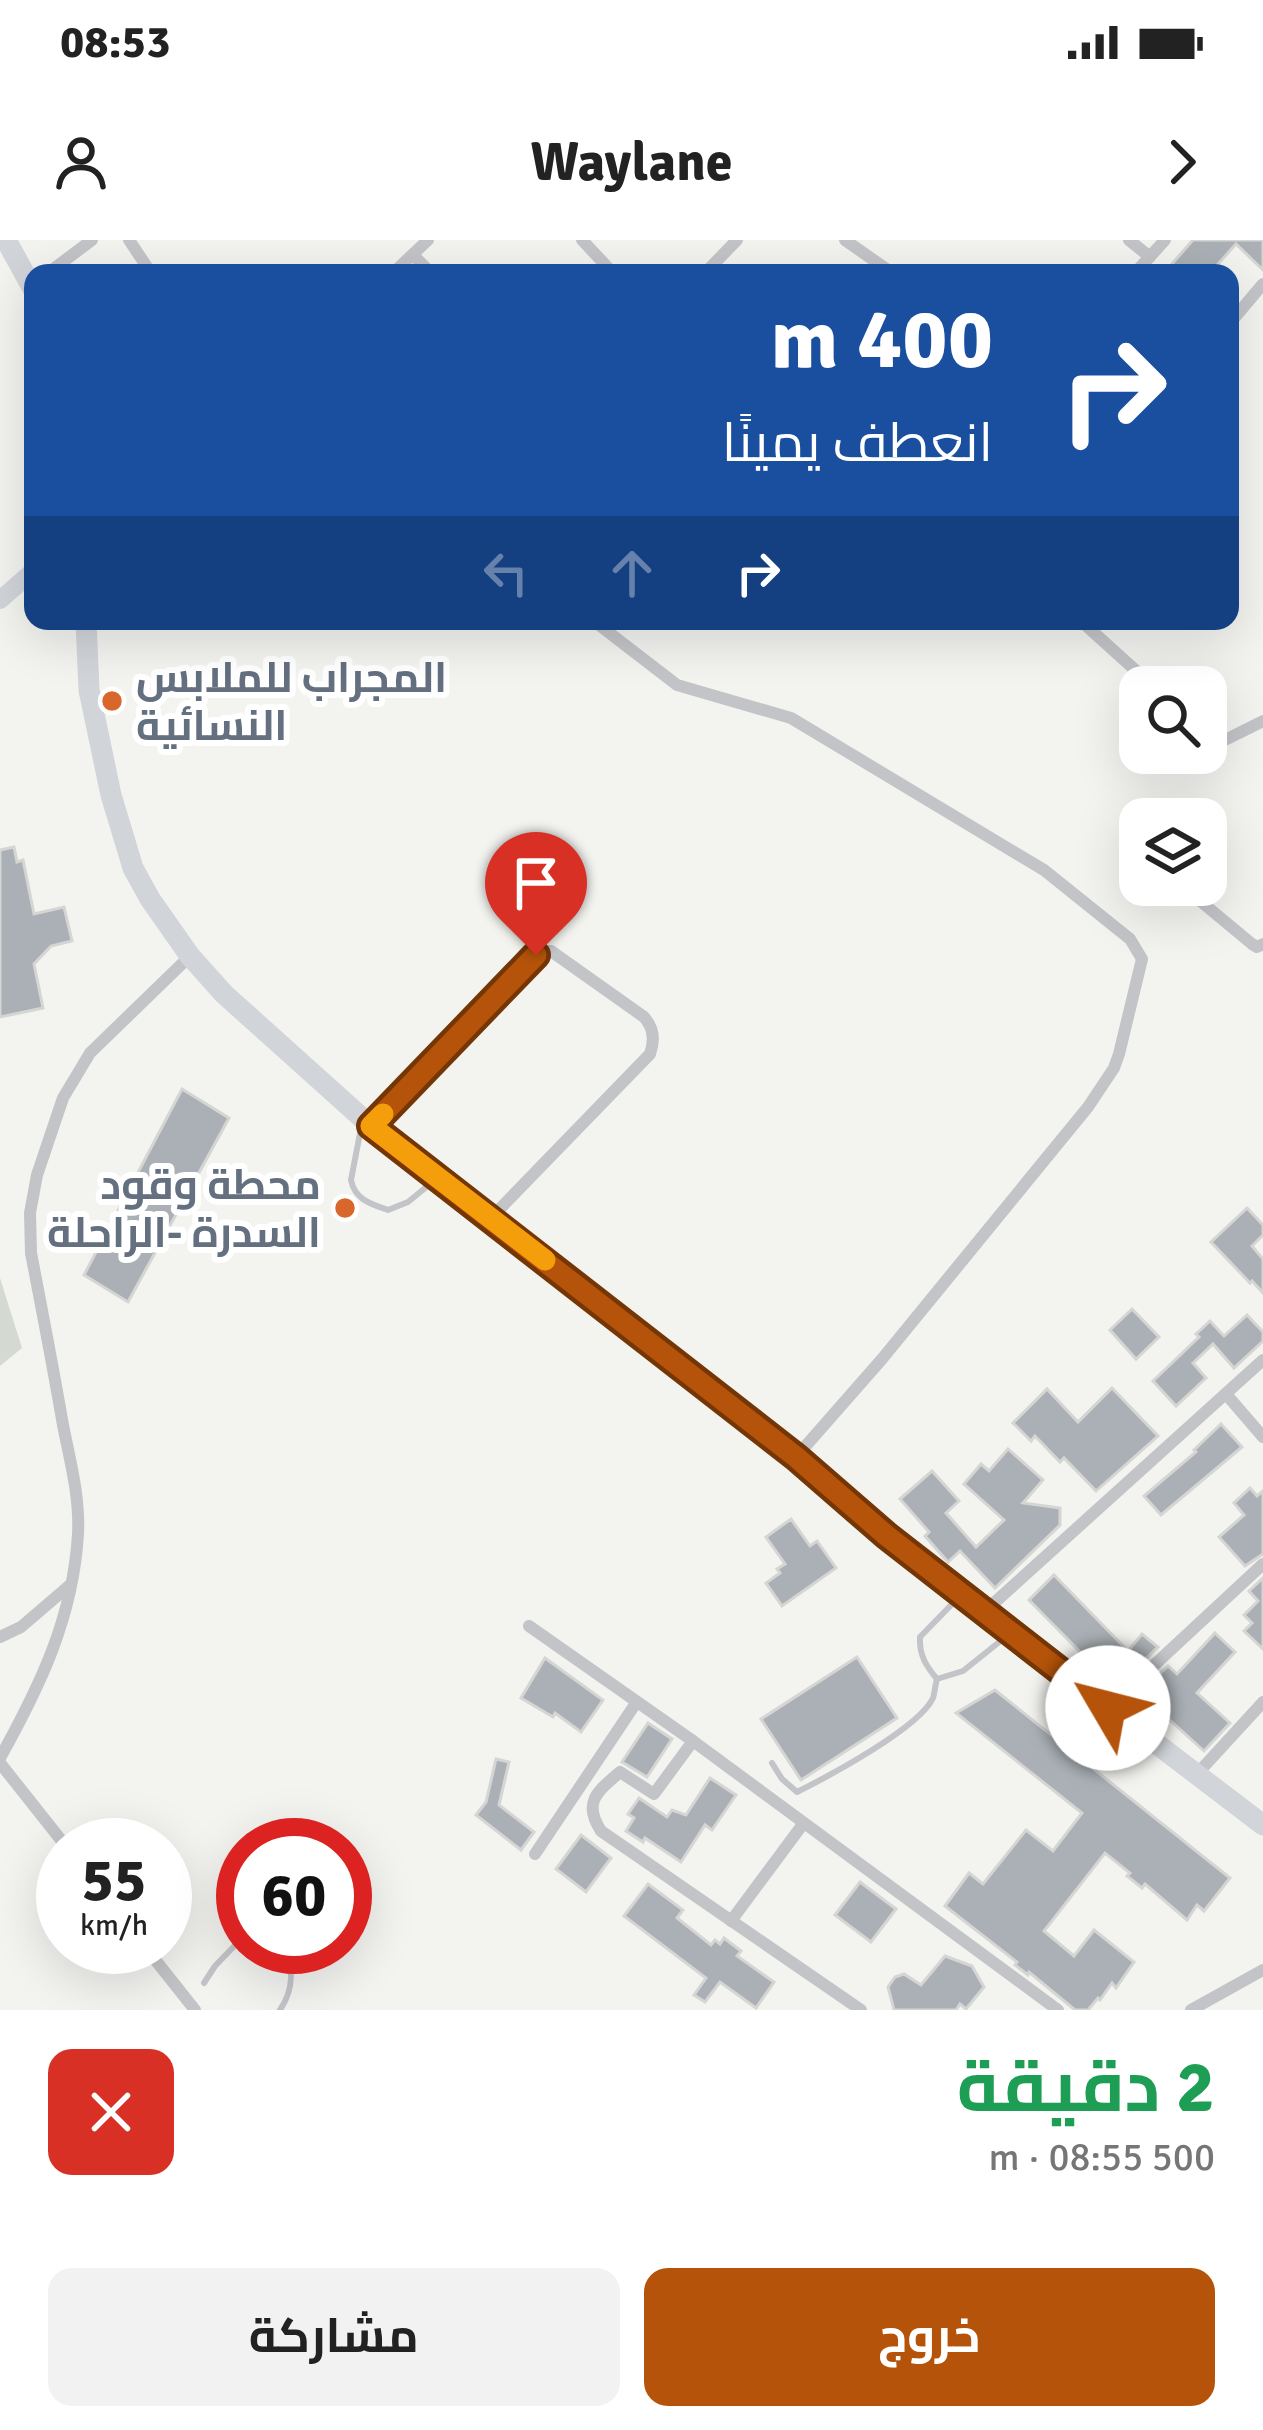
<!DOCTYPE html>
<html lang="ar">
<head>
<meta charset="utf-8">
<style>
  :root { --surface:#fff; --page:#f2f2f2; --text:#222; --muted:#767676; --accent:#b45309 }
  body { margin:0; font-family:Signika,Cairo,sans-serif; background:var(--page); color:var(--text); direction:rtl; height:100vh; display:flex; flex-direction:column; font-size:45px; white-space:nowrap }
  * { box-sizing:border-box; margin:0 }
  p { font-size:39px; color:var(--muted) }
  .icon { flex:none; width:66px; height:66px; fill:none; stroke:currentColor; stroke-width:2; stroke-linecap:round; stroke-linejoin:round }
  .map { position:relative; height:1770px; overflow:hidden; direction:ltr }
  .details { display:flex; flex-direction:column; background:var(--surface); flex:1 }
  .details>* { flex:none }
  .guide { position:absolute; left:24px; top:24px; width:1215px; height:366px; border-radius:24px; box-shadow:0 12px 48px #0002; direction:rtl; background:#1a4fa0; color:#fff; overflow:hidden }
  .tools { position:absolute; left:1119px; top:426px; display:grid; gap:24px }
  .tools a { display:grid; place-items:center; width:108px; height:108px; border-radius:24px; background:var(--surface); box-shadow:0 12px 48px #0002; font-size:60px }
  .speed { position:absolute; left:36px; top:1578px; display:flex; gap:24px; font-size:60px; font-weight:700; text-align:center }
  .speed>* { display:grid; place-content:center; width:156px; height:156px; border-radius:50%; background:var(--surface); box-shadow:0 12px 48px #0002; line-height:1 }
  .speed small { font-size:30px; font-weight:400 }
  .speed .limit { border:18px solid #d22; background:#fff; color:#111 }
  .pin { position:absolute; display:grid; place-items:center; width:102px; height:102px; color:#fff; margin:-123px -51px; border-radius:50% 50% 50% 0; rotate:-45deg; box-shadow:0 0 12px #0007 }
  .pin .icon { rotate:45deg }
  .me { position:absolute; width:132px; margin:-66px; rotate:307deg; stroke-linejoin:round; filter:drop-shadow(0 0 9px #0008) }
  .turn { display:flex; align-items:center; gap:42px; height:252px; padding:0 48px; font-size:54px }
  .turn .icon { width:156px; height:156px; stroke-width:2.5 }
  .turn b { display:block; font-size:84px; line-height:102px }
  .lanes { display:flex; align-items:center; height:114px; padding:0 48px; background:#0003; justify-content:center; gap:60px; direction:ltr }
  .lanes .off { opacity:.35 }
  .round { display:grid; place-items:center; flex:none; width:126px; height:126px; border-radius:24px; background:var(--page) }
  .summary { display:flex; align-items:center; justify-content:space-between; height:204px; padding:0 48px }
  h1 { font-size:72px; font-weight:700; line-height:90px; color:#1e9e55 }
  .cta { display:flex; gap:24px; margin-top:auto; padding:24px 48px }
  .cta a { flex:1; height:138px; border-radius:24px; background:var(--accent); color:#fff; font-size:48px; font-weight:700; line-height:138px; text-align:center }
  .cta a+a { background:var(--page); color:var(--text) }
  .status { display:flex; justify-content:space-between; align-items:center; height:84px; padding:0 60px; background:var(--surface); direction:ltr }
  .status svg { height:33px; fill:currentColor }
  header { display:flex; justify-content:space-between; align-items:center; height:156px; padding:0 48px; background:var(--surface); font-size:54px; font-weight:700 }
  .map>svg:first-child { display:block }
</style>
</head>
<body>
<div class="status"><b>08:53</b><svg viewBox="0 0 49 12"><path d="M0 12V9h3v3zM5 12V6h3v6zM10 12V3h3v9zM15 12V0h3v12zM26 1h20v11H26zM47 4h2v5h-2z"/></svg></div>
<header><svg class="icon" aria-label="forward" viewBox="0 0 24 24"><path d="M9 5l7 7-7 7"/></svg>Waylane<svg class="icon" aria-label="person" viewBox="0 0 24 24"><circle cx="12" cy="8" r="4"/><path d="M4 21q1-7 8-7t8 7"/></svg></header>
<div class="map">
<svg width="1263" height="1770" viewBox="0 0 1263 1770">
  <rect width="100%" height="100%" fill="#f3f4f0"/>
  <polygon fill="#d4dad1" points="0,1038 22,1108 0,1126"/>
  <g fill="#aab0b5" stroke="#d5d5d3" stroke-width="3">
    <polygon points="1193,0 1263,0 1263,30 1236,4 1210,33 1164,33"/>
    <polygon points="14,607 17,622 23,620 34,674 64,667 72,701 51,706 34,724 43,768 0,777 0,610"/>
    <polygon points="182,849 229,878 128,1062 84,1035"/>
    <polygon points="1247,968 1263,985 1263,995 1252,1006 1263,1019 1263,1053 1252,1041 1250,1043 1211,1002"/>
    <polygon points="1132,1069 1159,1097 1136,1119 1110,1090"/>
    <polygon points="1247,1075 1263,1092 1263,1101 1234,1128 1213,1104 1193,1123 1206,1138 1176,1166 1153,1141 1199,1097 1196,1094 1210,1081 1224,1096"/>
    <polygon points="1112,1148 1158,1196 1096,1251 1064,1218 1060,1222 1035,1196 1031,1201 1013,1183 1047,1149 1078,1182"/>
    <polygon points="1221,1184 1242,1207 1161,1275 1144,1256 1196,1212 1194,1210"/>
    <polygon points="1008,1209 1043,1240 1023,1263 1060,1268 1060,1285 995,1348 960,1311 948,1322 925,1296 929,1292 900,1259 932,1231 959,1261 946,1273 976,1307 1004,1280 964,1244 981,1224 989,1231"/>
    <polygon points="1250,1248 1257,1256 1263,1251 1263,1314 1245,1326 1219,1297 1244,1275 1234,1263"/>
    <polygon points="791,1279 810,1306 817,1301 836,1328 782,1366 766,1343 780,1333 777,1329 785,1324 766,1297"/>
    <polygon points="1054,1335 1128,1411 1142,1394 1158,1407 1123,1440 1100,1420 1094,1426 1029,1360"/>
    <polygon points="1263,1338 1263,1409 1244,1391 1252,1383 1244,1375 1258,1361 1249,1351"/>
    <polygon points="1215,1393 1235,1412 1197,1453 1230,1483 1204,1511 1140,1453 1168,1426 1177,1434"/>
    <polygon points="857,1417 897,1478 801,1540 761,1479"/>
    <polygon points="545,1418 603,1460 581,1492 555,1473 553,1477 521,1458"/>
    <polygon points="995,1450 1230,1638 1204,1671 1197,1665 1187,1680 1145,1644 1142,1648 1127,1636 1130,1633 1105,1613 1044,1691 1074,1716 1094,1690 1134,1722 1116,1748 1112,1743 1100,1760 1098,1758 1088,1770 1075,1770 1029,1732 1028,1735 1015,1725 1017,1722 945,1666 969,1633 983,1644 1026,1590 1053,1611 1082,1573 956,1473"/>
    <polygon points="648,1483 672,1499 647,1537 622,1522"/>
    <polygon points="496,1519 509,1522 499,1565 534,1592 521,1610 476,1575 486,1562"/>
    <polygon points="710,1538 736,1555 712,1590 705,1585 681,1622 645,1598 643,1602 626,1591 634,1578 628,1574 639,1558 667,1577 672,1570 686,1575"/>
    <polygon points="581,1595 611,1618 586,1652 556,1629"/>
    <polygon points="860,1642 896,1669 871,1702 835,1675"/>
    <polygon points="648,1644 683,1670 677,1678 711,1705 715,1700 720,1704 724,1698 741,1711 737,1716 774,1742 756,1768 720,1742 705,1762 694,1755 706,1738 624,1676"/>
    <polygon points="945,1716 972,1726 984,1747 966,1769 960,1764 956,1770 894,1770 888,1747 895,1737 904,1734 921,1745"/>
  </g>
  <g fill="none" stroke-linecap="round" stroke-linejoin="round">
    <g stroke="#c2c4c8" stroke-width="6">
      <path d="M361 888 351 940C355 960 371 964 388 970L408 962 430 944"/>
      <path d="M957 1359 920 1397C919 1415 926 1426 937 1439L963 1431 1008 1395"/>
      <path d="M772 1523 782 1539 797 1552C829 1536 919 1488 933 1458 934 1456 936 1441 937 1439"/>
      <polyline points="204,1743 215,1726 243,1697"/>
      <path d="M280 1770C294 1749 294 1729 284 1707"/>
    </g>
    <g stroke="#c2c4c8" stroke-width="12">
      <polyline points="129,0 151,33"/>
      <polyline points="582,0 613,33"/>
      <polyline points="845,0 892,33"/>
      <polyline points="1129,0 1150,17"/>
      <polyline points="413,15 431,33"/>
      <polyline points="48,33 92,0"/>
      <polyline points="393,33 428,0"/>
      <polyline points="705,33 737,0"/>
      <polyline points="1135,33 1165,0"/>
      <polyline points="1230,83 1263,44"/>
      <polyline points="594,381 677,445 791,478 1044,630 1130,699 1142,719 1119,814 1114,828 1088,867 882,1119 796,1217"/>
      <polyline points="1081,381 1154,447"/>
      <polyline points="1206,495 1213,500 1227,499 1263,481"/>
      <polyline points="1181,645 1252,704 1257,707 1263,704"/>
      <path d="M371 886 542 712 551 711 644 777C654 788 655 800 650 814L491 978"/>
      <polyline points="1226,1154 1263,1197"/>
      <polyline points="984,1372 1263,1120"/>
      <polyline points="529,1386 693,1501 1058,1770"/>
      <polyline points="0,1397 21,1387 70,1345"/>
      <polyline points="1108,1468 1263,1324"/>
      <path d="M693 1501 654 1554 620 1532C598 1551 582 1562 601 1591L861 1770"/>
      <path d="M0 1518C40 1446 73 1378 78 1294 80 1257 70 1221 63 1185 53 1127 42 1070 31 1013L30 973 37 935 63 858 90 813 190 716"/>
      <polyline points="0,1523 65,1605"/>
      <polyline points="1197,1534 1263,1462"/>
      <polyline points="535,1614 636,1463"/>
      <polyline points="731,1681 803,1584"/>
      <polyline points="145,1707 195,1770"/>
      <polyline points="1191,1770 1263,1730"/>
    </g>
    <polyline stroke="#d1d4d9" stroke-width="18" points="0,360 33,331"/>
    <g stroke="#d1d4d9" stroke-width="21">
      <polyline points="6,0 33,49"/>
      <polyline points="86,381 89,450 111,555 133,628 150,659 190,716 224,754 371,886 436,939 491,978 796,1217 887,1296 984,1372 1263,1585"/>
    </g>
  </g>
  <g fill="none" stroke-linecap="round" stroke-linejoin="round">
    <g stroke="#753606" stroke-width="30">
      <polyline id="route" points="536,715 371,886 796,1217 887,1296 1108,1468"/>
    </g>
    <use href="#route" stroke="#b45309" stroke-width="21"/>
    <polyline stroke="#f59e0b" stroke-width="21" points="383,874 371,886 545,1020"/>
  </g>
  <g fill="#d9672b" stroke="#fff" stroke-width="4.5">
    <circle cx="112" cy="461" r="12"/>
    <circle cx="345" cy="968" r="12"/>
  </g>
  <g text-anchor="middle" stroke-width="12" stroke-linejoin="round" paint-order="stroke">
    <g font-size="42" font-weight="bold" fill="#64707f" stroke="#fff" text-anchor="start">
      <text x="136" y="452">المجراب للملابس<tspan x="136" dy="48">النسائية</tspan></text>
      <text x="321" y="959" text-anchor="end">محطة وقود<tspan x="321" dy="48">السدرة -الراحلة</tspan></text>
    </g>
  </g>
</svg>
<div class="tools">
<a><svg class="icon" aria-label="search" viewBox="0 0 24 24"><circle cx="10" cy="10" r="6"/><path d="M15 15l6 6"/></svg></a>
<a><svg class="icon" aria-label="layers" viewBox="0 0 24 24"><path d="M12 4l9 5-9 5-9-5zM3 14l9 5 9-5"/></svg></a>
</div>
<div class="speed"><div>55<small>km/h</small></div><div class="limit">60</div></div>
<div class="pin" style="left:536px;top:715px;background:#d93025"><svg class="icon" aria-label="arrive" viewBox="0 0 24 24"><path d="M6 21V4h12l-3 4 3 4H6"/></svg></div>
<svg class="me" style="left:1108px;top:1468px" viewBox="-20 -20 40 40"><circle r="19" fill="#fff"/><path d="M0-13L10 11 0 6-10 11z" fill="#b45309"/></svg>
<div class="guide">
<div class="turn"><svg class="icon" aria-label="right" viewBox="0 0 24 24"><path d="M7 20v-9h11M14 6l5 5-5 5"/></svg><div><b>400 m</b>انعطف يمينًا</div></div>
<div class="lanes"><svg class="icon off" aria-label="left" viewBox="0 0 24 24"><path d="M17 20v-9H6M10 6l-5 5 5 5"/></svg><svg class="icon off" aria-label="ahead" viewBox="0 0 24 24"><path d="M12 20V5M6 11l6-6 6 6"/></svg><svg class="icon" aria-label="right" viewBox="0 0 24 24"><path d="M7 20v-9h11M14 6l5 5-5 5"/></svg></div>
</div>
</div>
<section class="details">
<div class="summary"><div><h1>2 دقيقة</h1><p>500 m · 08:55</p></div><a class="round" style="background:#d93025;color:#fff"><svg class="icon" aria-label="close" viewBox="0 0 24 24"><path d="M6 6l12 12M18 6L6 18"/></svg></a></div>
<div class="cta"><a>خروج</a><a>مشاركة</a></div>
</section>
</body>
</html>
